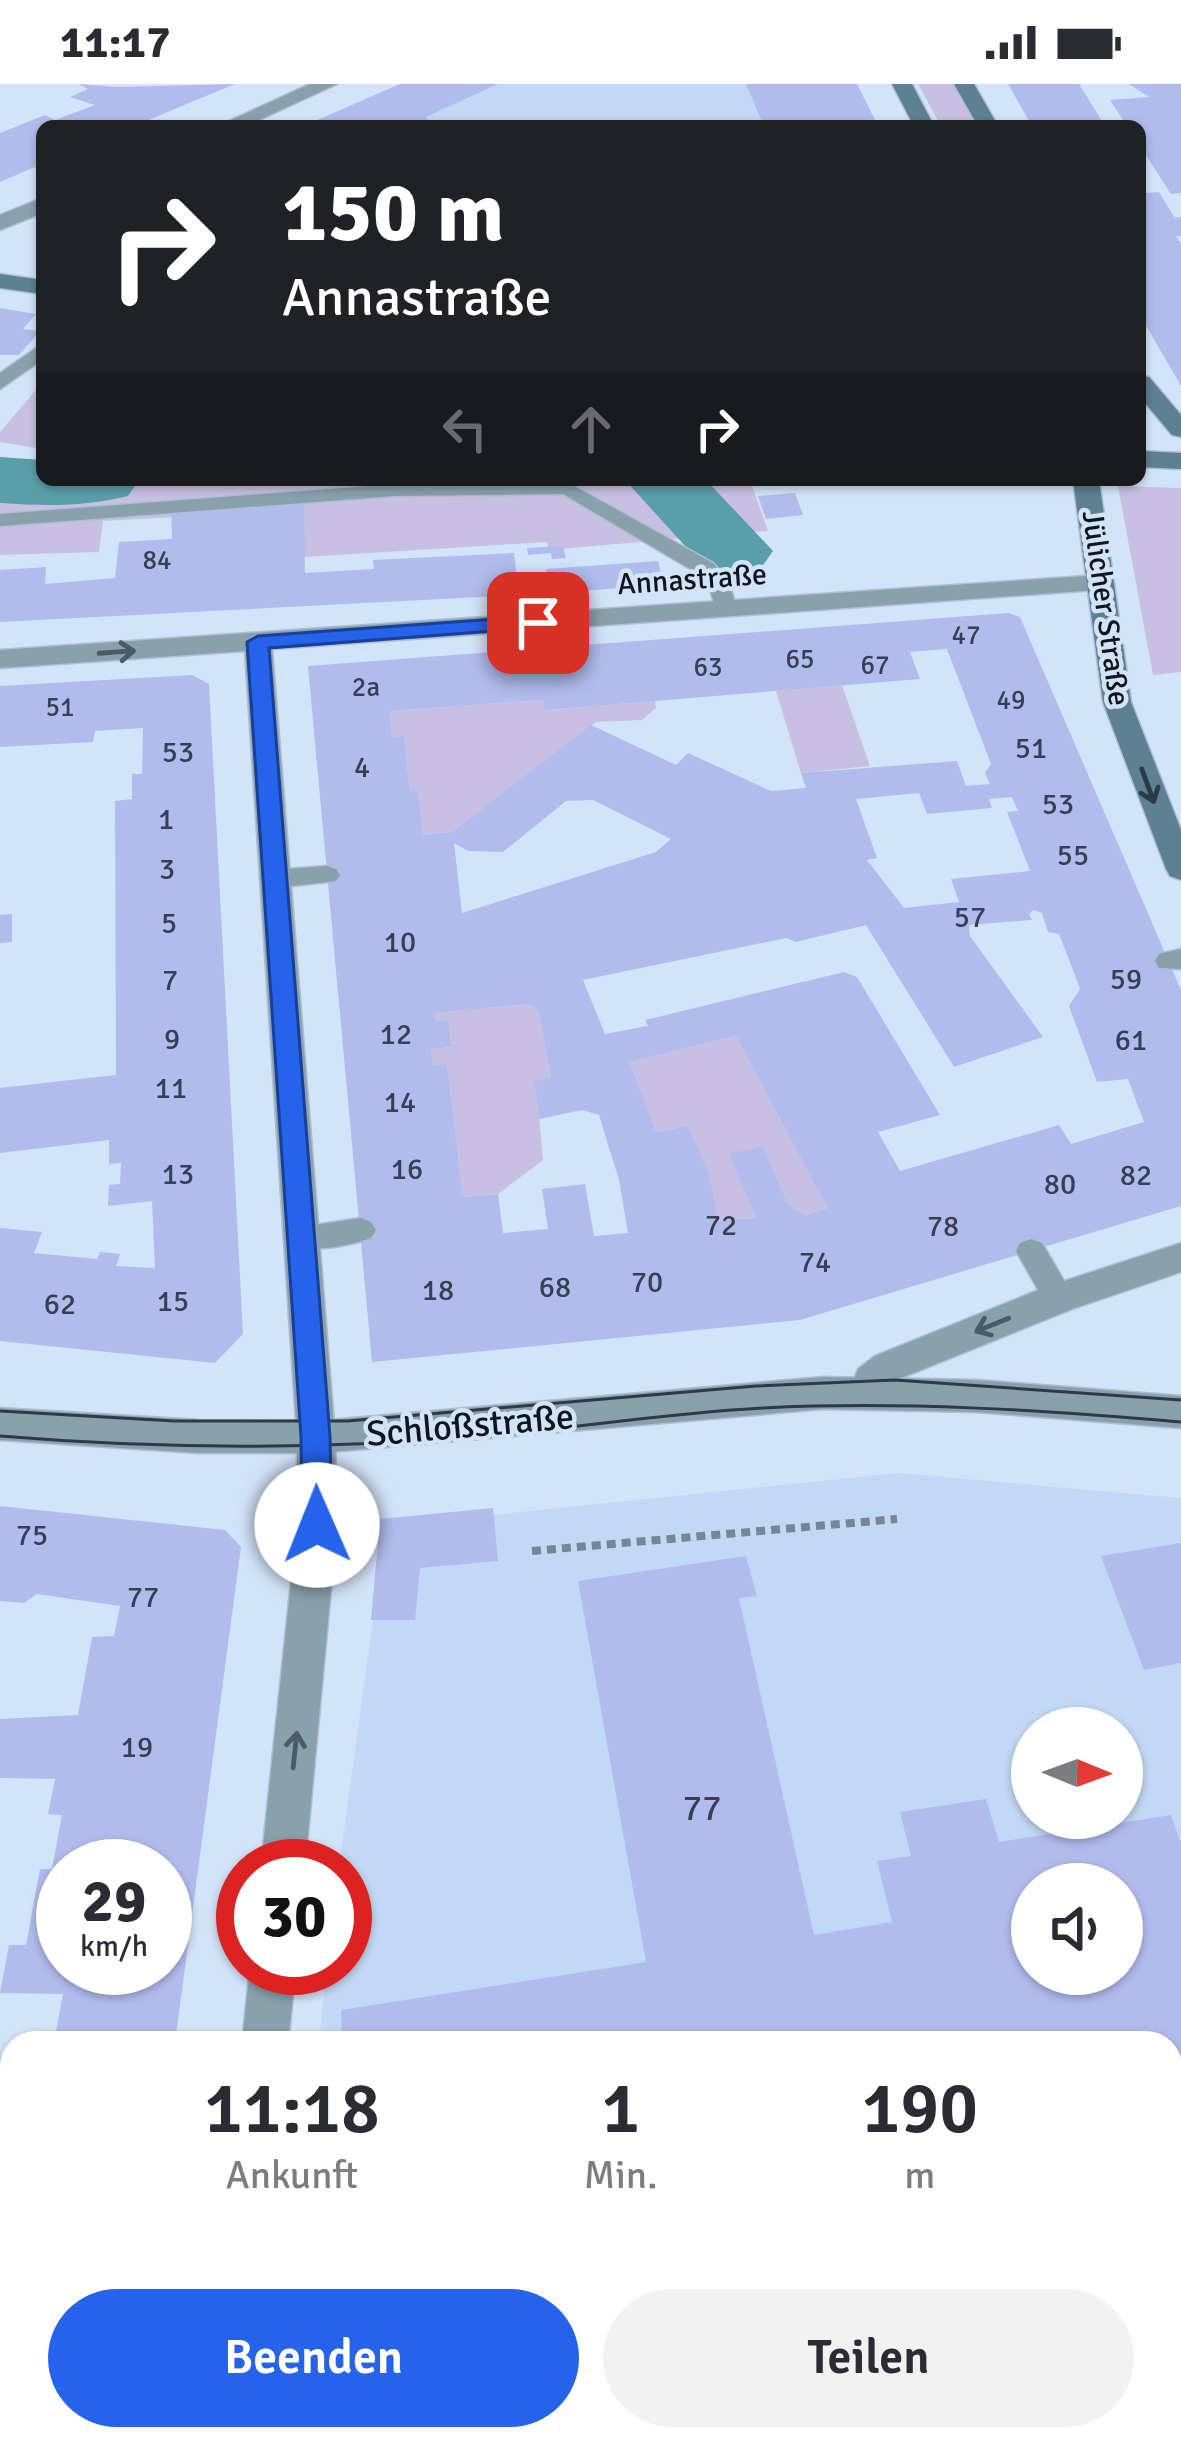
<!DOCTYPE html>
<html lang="de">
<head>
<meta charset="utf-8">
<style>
  :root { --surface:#fff; --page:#f2f2f3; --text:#2b2b33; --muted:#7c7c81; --accent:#2563eb }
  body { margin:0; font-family:Signika,sans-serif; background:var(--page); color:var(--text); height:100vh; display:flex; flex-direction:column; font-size:45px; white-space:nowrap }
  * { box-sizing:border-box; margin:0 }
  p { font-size:39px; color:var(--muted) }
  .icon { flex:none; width:66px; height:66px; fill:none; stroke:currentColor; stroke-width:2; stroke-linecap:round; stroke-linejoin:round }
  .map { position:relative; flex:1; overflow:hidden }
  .drawer { position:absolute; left:0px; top:1947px; width:1182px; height:420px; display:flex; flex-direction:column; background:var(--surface); border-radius:36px 36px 0 0; box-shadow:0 3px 9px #0004 }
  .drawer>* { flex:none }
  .top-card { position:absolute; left:36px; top:36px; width:1110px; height:366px; border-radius:18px; box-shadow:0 3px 9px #0004; background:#202124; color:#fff; overflow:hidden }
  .needle { width:78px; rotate:91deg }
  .controls { position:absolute; left:1011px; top:1623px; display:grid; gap:24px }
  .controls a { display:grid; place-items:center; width:132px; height:132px; border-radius:50%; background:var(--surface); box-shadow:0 3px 9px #0004; font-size:60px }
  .speed { position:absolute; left:36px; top:1755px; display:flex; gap:24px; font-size:60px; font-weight:700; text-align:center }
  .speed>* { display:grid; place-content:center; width:156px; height:156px; border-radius:50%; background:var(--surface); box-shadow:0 3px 9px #0004; line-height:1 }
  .speed small { font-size:30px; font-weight:400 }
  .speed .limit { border:18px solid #d22; background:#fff; color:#111 }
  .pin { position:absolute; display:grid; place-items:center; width:102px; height:102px; color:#fff; margin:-51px; border-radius:24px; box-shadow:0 6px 18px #0006 }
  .me { position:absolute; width:132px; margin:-66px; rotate:359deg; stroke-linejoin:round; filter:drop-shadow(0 0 9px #0008) }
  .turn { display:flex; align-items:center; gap:42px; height:252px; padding:0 48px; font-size:54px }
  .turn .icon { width:156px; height:156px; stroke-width:2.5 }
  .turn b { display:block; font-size:84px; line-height:102px }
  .lanes { display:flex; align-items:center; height:114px; padding:0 48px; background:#0003; justify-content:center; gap:60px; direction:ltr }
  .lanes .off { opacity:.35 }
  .eta { display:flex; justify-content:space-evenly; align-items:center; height:204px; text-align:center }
  .eta b { font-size:72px; font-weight:600; line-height:84px }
  .primary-button { display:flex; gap:24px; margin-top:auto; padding:24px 48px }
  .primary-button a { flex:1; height:138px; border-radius:72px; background:var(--accent); color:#fff; font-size:48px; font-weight:600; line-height:138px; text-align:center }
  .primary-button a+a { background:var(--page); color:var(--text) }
  .status { display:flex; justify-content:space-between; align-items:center; height:84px; padding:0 60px; background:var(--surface); direction:ltr }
  .status svg { height:33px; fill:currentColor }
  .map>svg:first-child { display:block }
</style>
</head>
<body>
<div class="status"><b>11:17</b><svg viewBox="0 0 49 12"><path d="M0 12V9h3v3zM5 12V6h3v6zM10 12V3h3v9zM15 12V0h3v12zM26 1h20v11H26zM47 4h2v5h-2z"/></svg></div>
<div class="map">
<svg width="1181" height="2367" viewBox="0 0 1181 2367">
  <rect width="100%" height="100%" fill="#d2e4fa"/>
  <g fill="#c2d9f5" fill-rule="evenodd">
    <polygon points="400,0 857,0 878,42 304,42"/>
    <path d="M898 1389 1181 1414V2367H316V2355H1170V1959H319L326 1884H345V1782H339L386 1442ZM1032 1644H1122V1734H1032ZM1032 1800H1122V1890H1032Z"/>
  </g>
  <g fill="#c8c0e2">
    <polygon points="918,0 954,0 977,42 941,42"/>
    <polygon points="42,299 42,365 0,358 0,348"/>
    <polygon points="0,383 42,392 42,396 68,397 750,396 768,447 548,466 547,458 256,476 255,429 103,437 99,468 0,471"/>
    <polygon points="1118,402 1181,404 1181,588 1153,591"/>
    <polygon points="842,601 870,682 801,689 776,607"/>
    <polygon points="543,616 546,626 655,617 656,624 642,636 596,638 452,748 423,751 418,708 410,708 404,653 392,653 390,627"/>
    <polygon points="528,920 538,926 551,994 536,998 543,1076 498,1110 463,1113 447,981 434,982 431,965 452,963 448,936 436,937 435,929"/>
    <polygon points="736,952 819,1109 828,1124 805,1131 788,1120 763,1062 730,1071 756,1134 718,1136 688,1042 656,1048 630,978"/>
  </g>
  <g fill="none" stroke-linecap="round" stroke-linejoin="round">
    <g fill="#5a9eaa" fill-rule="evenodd">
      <path d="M0 373 42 376V396H139L128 412C83 423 45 422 0 419Z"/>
      <polygon points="625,396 706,396 773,467 761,484 733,491 705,484"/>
    </g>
  </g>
  <g fill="#b1bcee" fill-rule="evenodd">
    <polygon points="78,0 116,3 235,0 134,42 42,42 42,80 0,98 0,49 45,31 55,36 95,21 70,13 88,5"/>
    <polygon points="400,0 498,0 426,33 432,42 304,42"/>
    <polygon points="746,0 857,0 878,42 764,42"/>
    <polygon points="1008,0 1079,0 1105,42 1032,42"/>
    <polygon points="1129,0 1181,0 1181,109 1171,110 1140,62 1140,42 1127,42 1110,16 1149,13"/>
    <polygon points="1140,98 1146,109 1159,108 1175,134 1181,133 1181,152 1176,152 1181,160 1181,302 1140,231"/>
    <polygon points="0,224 36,230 23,245 40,247 19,271 0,271"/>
    <polygon points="795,409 803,431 766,435 758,412"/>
    <polygon points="304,416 305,489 374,485 373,476 514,469 519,511 0,538 0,486 46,483 45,500 115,494 119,458 172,455 171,422"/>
    <polygon points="563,462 566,474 552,475 551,469 528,471 527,464"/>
    <polygon points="658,477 664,501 551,509 546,485"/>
    <path d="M1008 529 1020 533 1181 906V1122L800 1236 372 1278 308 582ZM947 565 991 680 985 689 990 700 966 702 957 677 801 689 806 704 771 707 688 669 676 681 591 641 452 748 423 751 418 707 410 708 404 652 392 653 390 627 543 616 545 626 920 595 910 568ZM919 709 927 730 992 724 989 715 1012 713 1018 727 1007 728 1030 787 951 795 959 818 904 824 867 776 877 774 856 715ZM593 716 671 755 656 768 462 829 454 759 468 767 503 768 566 717ZM1034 826 1042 829 1048 848 1059 850 1073 886 1080 905 1069 922 1097 998 1128 995 1144 1038 1071 1060 1059 1041 900 1087 878 1048 940 1031 857 893 844 888 645 936 648 942 605 950 583 896 786 854 796 858 866 841 954 983 1043 953 970 852 969 841 1032 836 1029 830ZM528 920 538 926 551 994 535 997 539 1035 582 1026 599 1031 619 1096 628 1149 594 1152 585 1100 542 1105 548 1145 503 1149 498 1110 463 1113 447 980 434 982 431 965 452 963 448 936 436 937 435 929ZM736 952 819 1109 828 1124 805 1131 788 1120 763 1062 729 1070 756 1134 718 1136 709 1090 688 1042 656 1048 630 978Z"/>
    <polygon points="192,591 209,600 243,1250 215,1279 0,1257 0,1144 42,1148 34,1169 97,1175 100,1168 120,1170 116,1182 155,1184 152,1117 108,1122 109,1101 120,1100 121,1079 109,1080 109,1056 0,1069 0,1004 116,991 115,717 132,715 132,690 142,690 143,644 95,647 93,658 0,663 0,602"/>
    <polygon points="12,830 12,858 0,859 0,831"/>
    <path d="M0 1422 225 1446 241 1463 175 1959H54L63 1910 0 1909 9 1861H26L40 1785H52L62 1731 48 1730 55 1695 0 1694V1635L78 1631 92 1553 114 1552 120 1522 37 1510 24 1519 0 1517ZM63 1782H165V1884H63Z"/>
    <polygon points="493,1424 498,1477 420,1484 415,1536 371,1536 380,1435"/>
    <polygon points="1181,1459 1181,1579 1144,1586 1101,1472"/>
    <path d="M746 1472 757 1512 739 1514 814 1851 892 1838 877 1777 911 1772 900 1728 986 1715 999 1758 1171 1731 1181 1760V2075L1170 2076V1959H342L341 1926 646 1878 578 1497ZM1032 1800H1122V1890H1032Z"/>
    <polygon points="0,2173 12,2174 12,2355 122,2355 121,2367 0,2367"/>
    <polygon points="777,2355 962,2355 965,2367 780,2367"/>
  </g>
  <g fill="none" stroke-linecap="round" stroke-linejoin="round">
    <g stroke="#afbfd2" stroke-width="3">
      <g id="service">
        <polygon points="42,260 42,276 0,305 0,289"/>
        <polygon points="567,398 713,479 728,495 737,526 734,531 718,531 707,497 697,489 563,410 395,412 0,442 0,430 395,400"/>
        <polygon points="327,782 336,785 340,791 336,797 274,804 261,795 274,786"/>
        <polygon points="1181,865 1181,885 1159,884 1155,877 1159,870"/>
        <path d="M361 1134 371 1138 376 1146 371 1154C349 1162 311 1169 289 1161L284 1153 289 1145Z"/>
        <polygon points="1031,1155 1042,1159 1074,1214 1070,1223 1059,1226 1048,1223 1016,1167 1020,1159"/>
      </g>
    </g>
    <g stroke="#afbfd2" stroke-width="3">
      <g id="minor">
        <polygon points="310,0 337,0 246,42 218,42"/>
        <polygon points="42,114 42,129 0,146 0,131"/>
        <polygon points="1101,491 1110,493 1114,499 1110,505 272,565 335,1353 337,1441 305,1782 261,1782 297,1441 297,1353 245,567 0,584 0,566"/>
        <polygon points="1181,1159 1181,1188 1072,1225 901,1294 888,1304 881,1320 868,1325 855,1320 849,1309 858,1285 875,1272 1046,1203"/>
        <polygon points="250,1884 296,1884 288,1959 242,1959"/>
        <rect x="203" y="2355" width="52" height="12"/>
      </g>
    </g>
    <g stroke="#afbfd2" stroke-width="3">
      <polygon id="tertiary" points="823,1293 976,1296 1181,1312 1181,1344 976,1328 823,1325 318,1369 199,1369 0,1356 0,1324 199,1336 318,1337"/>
    </g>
    <g stroke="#afbfd2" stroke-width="3">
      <g id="secondary">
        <polygon points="892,0 912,0 934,42 914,42"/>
        <polygon points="954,0 974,0 998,42 978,42"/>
        <polygon points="0,190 42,196 42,210 0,204"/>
        <polygon points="1140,291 1149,293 1181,331 1181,353 1172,351 1140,313"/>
        <polygon points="1140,367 1181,369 1181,385 1140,383"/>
        <polygon points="1073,396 1099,396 1131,618 1181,746 1181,796 1170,792 1166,785 1103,618"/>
      </g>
    </g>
    <polyline stroke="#788594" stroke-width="8" stroke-dasharray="9 6" stroke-linecap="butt" points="532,1467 897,1435"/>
    <use href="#service" fill="#89a0ad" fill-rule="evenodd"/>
    <use href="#minor" fill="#89a0ad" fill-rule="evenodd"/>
    <use href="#tertiary" fill="#89a0ad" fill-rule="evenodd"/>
    <use href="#secondary" fill="#5d8093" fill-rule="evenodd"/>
    <g stroke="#313943" stroke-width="3">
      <polyline points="0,1327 174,1337 348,1337 756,1302 895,1296 1181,1316"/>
      <path d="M0 1352C158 1365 315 1366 473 1353 570 1345 666 1329 763 1324 902 1317 1042 1326 1181 1338"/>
    </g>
  </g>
  <defs><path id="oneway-shaft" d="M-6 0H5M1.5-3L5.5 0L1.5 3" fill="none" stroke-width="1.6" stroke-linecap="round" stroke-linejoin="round" transform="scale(3)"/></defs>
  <g stroke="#4c5a65">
    <use href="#oneway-shaft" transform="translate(117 568) rotate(-4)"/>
    <use href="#oneway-shaft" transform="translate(992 1241) rotate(158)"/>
    <use href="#oneway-shaft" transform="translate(295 1666) rotate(-84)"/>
  </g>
  <use stroke="#2a3a46" href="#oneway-shaft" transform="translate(1148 702) rotate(70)"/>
  <polygon fill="#2563eb" stroke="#184099" stroke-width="3" points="538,532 546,534 546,543 269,564 330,1353 332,1441 328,1451 317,1454 307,1451 302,1441 301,1353 247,558 258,552"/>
  <g text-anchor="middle" stroke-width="9" stroke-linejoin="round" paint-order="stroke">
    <g font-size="27" fill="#383f51">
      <text x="157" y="485">84</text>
      <text x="966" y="560">47</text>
      <text x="800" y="584">65</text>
      <text x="875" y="590">67</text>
      <text x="708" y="592">63</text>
      <text x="366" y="612">2a</text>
      <text x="1011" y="625">49</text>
      <text x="60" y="632">51</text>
    </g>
    <g font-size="30" fill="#0f151d" stroke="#d2e4fa">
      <text transform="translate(692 495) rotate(-4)" y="10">Annastraße</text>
      <text transform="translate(1106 524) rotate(82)" y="10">Jülicher Straße</text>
    </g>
    <g font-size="30" fill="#383f51">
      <text x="1031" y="674">51</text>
      <text x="178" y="678">53</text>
      <text x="362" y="693">4</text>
      <text x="1058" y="730">53</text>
      <text x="166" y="745">1</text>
      <text x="1073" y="781">55</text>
      <text x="167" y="795">3</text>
      <text x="970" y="843">57</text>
      <text x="169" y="849">5</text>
      <text x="400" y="868">10</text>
      <text x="1126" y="905">59</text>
      <text x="170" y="906">7</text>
      <text x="396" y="960">12</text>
      <text x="172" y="965">9</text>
      <text x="1131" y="966">61</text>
      <text x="171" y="1014">11</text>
      <text x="400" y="1028">14</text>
      <text x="407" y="1095">16</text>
      <text x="178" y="1100">13</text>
      <text x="1136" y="1101">82</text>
      <text x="1060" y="1110">80</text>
      <text x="721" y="1151">72</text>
      <text x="943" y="1152">78</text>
      <text x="815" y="1188">74</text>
      <text x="647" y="1208">70</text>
      <text x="555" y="1213">68</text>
      <text x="438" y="1216">18</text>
      <text x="173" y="1227">15</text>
      <text x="60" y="1230">62</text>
      <text x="32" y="1461">75</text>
      <text x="143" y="1523">77</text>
      <text x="137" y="1673">19</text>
    </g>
    <g font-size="36" fill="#0f151d" stroke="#d2e4fa">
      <text transform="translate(470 1340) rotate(-5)" y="13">Schloßstraße</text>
    </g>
    <g font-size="36" fill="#383f51">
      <text x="702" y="1736">77</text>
    </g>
  </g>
</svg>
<div class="controls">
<a><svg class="needle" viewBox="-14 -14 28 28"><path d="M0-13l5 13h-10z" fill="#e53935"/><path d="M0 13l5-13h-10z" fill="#7c7c81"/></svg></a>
<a><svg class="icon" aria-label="sound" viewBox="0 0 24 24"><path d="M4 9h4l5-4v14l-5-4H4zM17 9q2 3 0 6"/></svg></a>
</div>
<div class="speed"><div>29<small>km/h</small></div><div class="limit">30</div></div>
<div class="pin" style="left:538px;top:539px;background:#d93025"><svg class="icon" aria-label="arrive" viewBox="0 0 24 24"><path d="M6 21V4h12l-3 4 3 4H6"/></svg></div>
<svg class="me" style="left:317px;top:1441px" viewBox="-20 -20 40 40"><circle r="19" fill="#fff"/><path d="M0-13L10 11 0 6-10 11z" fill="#2563eb"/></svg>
<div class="top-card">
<div class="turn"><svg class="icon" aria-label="right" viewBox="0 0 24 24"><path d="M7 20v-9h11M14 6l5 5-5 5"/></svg><div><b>150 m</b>Annastraße</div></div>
<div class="lanes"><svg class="icon off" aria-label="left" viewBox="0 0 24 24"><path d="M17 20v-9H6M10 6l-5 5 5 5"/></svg><svg class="icon off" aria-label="ahead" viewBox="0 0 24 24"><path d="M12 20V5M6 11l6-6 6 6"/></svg><svg class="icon" aria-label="right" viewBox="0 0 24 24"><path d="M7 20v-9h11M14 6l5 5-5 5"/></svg></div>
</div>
<section class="drawer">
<div class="eta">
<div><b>11:18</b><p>Ankunft</p></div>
<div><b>1</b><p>Min.</p></div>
<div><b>190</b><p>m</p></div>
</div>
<div class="primary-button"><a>Beenden</a><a>Teilen</a></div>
</section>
</div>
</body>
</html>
